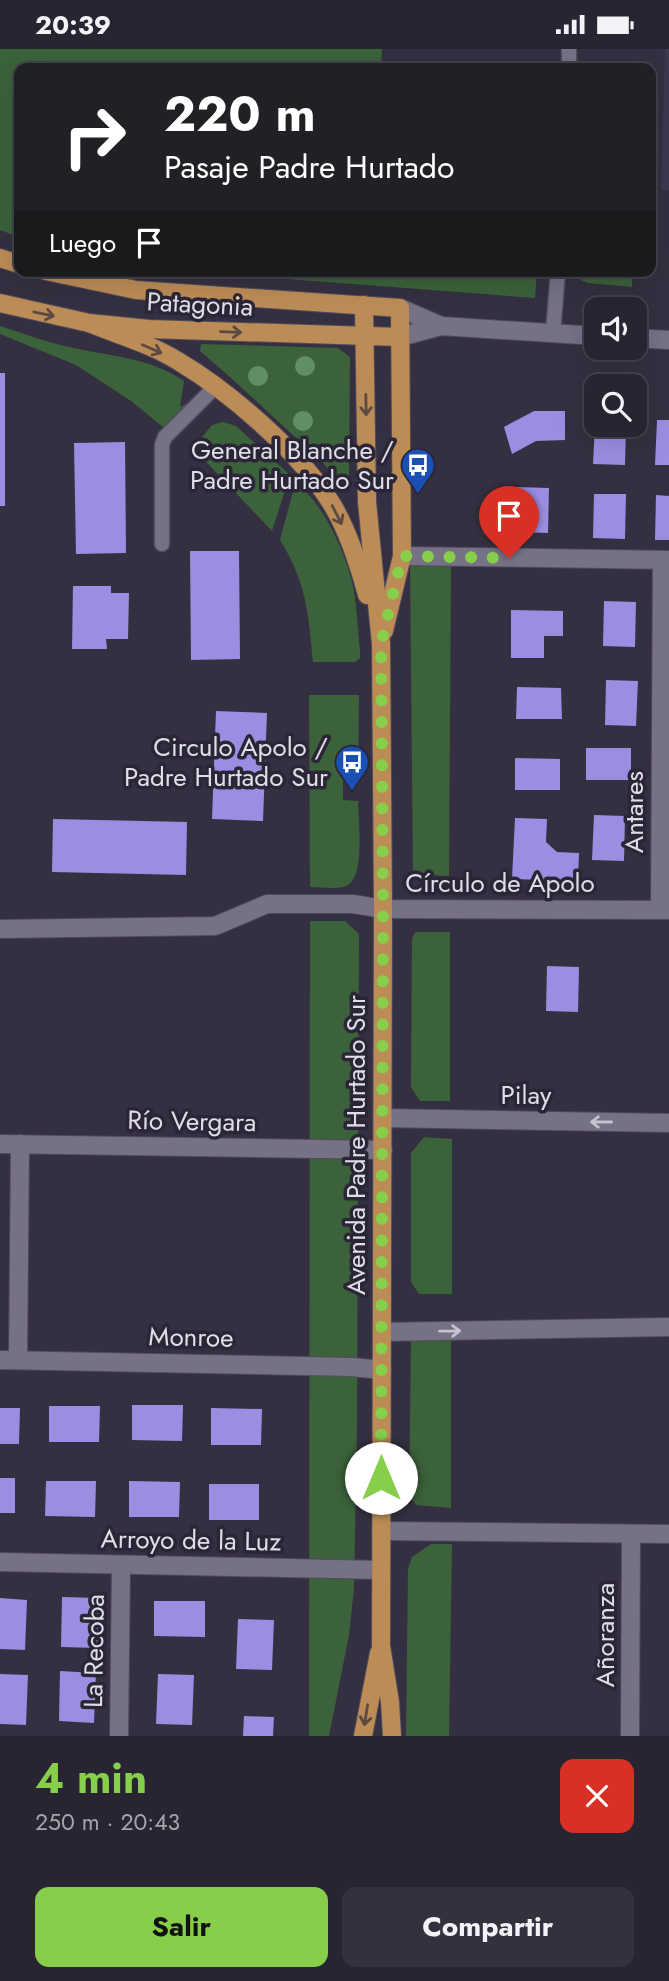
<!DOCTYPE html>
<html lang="es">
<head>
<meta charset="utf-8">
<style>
  :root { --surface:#282431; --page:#34303d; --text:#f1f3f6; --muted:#a5a4ab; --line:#44414d; --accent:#87cf4a }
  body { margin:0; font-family:Jost,sans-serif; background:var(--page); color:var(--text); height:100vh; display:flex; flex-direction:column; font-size:26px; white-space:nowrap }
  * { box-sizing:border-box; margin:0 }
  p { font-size:23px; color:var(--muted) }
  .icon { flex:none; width:38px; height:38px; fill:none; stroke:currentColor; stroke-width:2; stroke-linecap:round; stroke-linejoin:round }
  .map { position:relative; height:1687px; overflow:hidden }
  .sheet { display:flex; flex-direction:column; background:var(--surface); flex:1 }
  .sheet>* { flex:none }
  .guide { position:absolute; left:14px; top:14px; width:642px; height:214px; border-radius:14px; box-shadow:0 7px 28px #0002,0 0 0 2px var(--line); background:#202124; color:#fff; overflow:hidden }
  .tools { position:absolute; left:584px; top:248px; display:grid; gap:14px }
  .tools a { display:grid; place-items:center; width:63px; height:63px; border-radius:14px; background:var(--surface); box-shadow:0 7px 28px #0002,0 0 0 2px var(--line); font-size:35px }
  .pin { position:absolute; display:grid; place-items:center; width:60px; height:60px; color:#fff; margin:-72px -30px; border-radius:50% 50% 50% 0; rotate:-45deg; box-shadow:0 0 7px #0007 }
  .pin .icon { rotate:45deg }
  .me { position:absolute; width:77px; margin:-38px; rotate:0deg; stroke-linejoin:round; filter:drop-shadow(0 0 5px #0008) }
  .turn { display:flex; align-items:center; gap:24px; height:147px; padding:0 35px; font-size:32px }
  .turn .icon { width:91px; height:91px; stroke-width:2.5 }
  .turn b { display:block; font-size:49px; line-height:60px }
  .then { display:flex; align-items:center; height:66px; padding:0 35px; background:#0003; gap:14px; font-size:26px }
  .round { display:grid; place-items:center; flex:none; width:74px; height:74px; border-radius:14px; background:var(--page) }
  .headline { display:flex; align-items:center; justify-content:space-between; height:119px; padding:0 35px }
  h1 { font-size:42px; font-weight:700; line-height:52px; color:var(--accent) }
  .cta { display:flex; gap:14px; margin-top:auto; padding:14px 35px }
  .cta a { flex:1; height:80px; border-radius:14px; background:var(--accent); color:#111; font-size:28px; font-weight:700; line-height:80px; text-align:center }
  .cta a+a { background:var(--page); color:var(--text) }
  .status { display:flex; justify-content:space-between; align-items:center; height:49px; padding:0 35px; background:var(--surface); direction:ltr }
  .status svg { height:19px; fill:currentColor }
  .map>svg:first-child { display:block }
</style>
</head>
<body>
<div class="status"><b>20:39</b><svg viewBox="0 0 49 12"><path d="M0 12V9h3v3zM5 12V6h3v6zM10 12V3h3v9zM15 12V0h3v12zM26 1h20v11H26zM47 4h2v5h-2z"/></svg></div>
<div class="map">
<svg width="669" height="1687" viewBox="0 0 669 1687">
  <rect width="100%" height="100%" fill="#353041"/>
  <polygon fill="#3e384f" points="665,0 669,0 669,141 661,141"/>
  <g fill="#3b623a">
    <polygon points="0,0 382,0 381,19 19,19 19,188 0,181"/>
    <polygon points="182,222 537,222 535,249"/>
    <polygon points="581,222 632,222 632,238 588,234 581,231"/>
    <path d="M0 277C23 284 45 293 69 298 108 307 149 308 184 332L180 358 192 352 168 382 131 352 76 316 0 285Z"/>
    <path d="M201 295 338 299 350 308 349 434 346 437C336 432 329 419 320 411 280 374 241 337 200 302Z"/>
    <polygon points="223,373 236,377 290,426 272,482 193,399 212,376"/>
    <path d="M298 437C324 453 349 512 354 542 357 562 358 582 360 602V609L355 613H313C308 563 307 535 280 491L294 439Z"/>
    <polygon points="410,515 451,516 449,827 413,825"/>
    <path d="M309 646H359L358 732H343V751L358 752C358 772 367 834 343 838 333 840 320 838 310 838Z"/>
    <polygon points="310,872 345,872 359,885 357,1375 354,1540 349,1586 329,1687 309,1687"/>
    <polygon points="415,883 450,883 450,1052 420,1052 411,1038 412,890"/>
    <polygon points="424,1088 452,1090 452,1245 419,1245 411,1233 411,1104"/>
    <polygon points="422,1289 451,1290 451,1459 416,1456 409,1447 411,1292"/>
    <polygon points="431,1495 452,1495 449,1687 406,1687 408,1520 412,1508"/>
  </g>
  <g fill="#9a8ee2">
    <rect x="0" y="324" width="5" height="133"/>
    <polygon points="534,362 565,362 565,391 536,392 512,405 504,378"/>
    <polygon points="657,371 669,371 669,416 655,416"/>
    <polygon points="595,376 626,376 625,416 593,415"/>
    <polygon points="125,393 126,504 76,505 74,394"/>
    <polygon points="517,438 549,439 548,484 516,483"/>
    <polygon points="594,445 626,445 625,490 593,489"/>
    <polygon points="656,446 669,447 669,491 655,491"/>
    <polygon points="190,502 239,502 240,610 191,611"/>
    <polygon points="73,537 111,537 111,544 129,544 128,590 106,590 107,600 72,600"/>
    <polygon points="604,552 636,553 635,598 603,597"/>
    <polygon points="511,561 563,562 563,587 544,587 544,609 511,609"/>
    <polygon points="606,631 638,632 636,677 605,676"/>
    <polygon points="517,638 561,639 562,670 516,670"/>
    <polygon points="216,662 267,664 263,772 212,770"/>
    <rect x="586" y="699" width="45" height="32"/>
    <polygon points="515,709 560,710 560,741 515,741"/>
    <polygon points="594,766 625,767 624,812 592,811"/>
    <polygon points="515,769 547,770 546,793 557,803 579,804 578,832 512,830"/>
    <polygon points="53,770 187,773 186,826 52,823"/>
    <polygon points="547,917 579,918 578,963 546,962"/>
    <polygon points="132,1356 183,1356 182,1392 132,1391"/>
    <polygon points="49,1357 100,1357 99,1393 49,1393"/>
    <polygon points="0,1359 20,1359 19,1395 0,1395"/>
    <polygon points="211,1359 262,1360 261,1396 211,1396"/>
    <rect x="0" y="1429" width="15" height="35"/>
    <polygon points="46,1432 96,1432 95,1468 45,1467"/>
    <polygon points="129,1432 180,1433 179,1468 129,1468"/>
    <rect x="209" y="1435" width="50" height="36"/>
    <polygon points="62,1548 99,1549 97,1599 61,1598"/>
    <polygon points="0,1549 27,1551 25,1601 0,1600"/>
    <polygon points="154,1552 205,1552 205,1588 154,1587"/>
    <polygon points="238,1570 274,1571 272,1621 236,1620"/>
    <polygon points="60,1622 96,1624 94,1674 59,1672"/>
    <polygon points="0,1625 28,1626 26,1676 0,1675"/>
    <polygon points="158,1625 194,1626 192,1676 156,1675"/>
    <polygon points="244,1667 274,1668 273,1687 243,1687"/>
  </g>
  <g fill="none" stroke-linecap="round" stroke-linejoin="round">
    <g stroke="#504b5a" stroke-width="17">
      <g id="lane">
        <polyline points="569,19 569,0"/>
        <polyline points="553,284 558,222"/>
        <polyline points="162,495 162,396 165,388 216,337"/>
      </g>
    </g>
    <g stroke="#504b5a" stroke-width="20">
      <g id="street">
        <polyline points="402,507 669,511"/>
        <polyline points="660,861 662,511"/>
        <polyline points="0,880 215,877 267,855 353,855 383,860 669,861"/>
        <polyline points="383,1069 669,1074"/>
        <polyline points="0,1095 383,1101"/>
        <polyline points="382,1283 669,1278"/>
        <polyline points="0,1311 352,1318 382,1321"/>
        <polyline points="18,1311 20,1095"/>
        <polyline points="381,1482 669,1485"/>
        <polyline points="0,1513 381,1521"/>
        <polyline points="119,1687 121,1517"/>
        <polyline points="630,1687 631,1485"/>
      </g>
    </g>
    <g stroke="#504b5a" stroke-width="20">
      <g id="secondary">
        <polyline points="400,259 441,277"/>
        <polyline points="400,288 441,277 597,287"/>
        <polyline points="635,289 669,291"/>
      </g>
    </g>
    <g stroke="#504b5a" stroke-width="20">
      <g id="primary">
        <polyline points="0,209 19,215"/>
        <polyline points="46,222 136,241 400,259 402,507 384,582"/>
        <polyline points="0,254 89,274 149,280 400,288"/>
        <polyline points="364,256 367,453 381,595 383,860 381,1597 390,1653 392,1687"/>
        <path d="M89 274C118 286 151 295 178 312 230 343 301 404 333 457 349 484 359 516 367 546"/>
        <polyline points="363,1687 379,1604"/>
      </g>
    </g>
    <use href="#lane" stroke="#767185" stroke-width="14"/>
    <use href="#street" stroke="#767185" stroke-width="18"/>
    <use href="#secondary" stroke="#767185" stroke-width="18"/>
    <use href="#primary" stroke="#bb8c56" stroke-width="18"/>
  </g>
  <g fill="#608f65">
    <circle cx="305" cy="317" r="10"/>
    <circle cx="258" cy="327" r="10"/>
    <circle cx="303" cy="372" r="10"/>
  </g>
  <defs><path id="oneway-shaft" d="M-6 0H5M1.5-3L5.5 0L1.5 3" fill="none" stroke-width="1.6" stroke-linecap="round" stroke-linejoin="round" transform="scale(1.75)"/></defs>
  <g stroke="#5d4a42">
    <use href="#oneway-shaft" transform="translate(44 265) rotate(12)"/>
    <use href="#oneway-shaft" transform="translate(231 283) rotate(2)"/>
    <use href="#oneway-shaft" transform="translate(152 300) rotate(24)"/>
    <use href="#oneway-shaft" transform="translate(366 356) rotate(89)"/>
    <use href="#oneway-shaft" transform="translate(337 466) rotate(63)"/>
    <use href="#oneway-shaft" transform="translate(366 1666) rotate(99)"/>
  </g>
  <g stroke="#c6c2cf">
    <use href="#oneway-shaft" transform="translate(601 1073) rotate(-180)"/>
    <use href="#oneway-shaft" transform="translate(450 1282) rotate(-1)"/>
  </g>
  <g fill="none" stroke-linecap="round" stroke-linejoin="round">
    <polyline stroke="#87cf4a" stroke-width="12" stroke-dasharray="0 21.6" points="381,1429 383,860 381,595 402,507 509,509"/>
  </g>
  <defs>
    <g id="bus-pin" transform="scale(1.75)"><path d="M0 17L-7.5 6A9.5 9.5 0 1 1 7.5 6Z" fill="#1a4fb4" stroke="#2b2637"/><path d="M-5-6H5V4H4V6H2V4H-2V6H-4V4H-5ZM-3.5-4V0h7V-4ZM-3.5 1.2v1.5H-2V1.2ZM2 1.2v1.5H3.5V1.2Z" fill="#fff"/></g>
  </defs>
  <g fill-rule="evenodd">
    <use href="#bus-pin" x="418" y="416"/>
    <use href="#bus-pin" x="352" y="713"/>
  </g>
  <g text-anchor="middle" stroke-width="7" stroke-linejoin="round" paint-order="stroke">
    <g font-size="26" fill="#e0dde8" stroke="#2b2637">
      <text transform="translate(200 255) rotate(3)" y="9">Patagonia</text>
      <text transform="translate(634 763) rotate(-90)" y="9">Antares</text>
      <text x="500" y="843">Círculo de Apolo</text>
      <text x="526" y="1055">Pilay</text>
      <text transform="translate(192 1072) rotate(1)" y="9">Río Vergara</text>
      <text transform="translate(356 1096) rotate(-90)" y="9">Avenida Padre Hurtado Sur</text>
      <text transform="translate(191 1288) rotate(1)" y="9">Monroe</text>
      <text transform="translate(191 1491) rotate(1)" y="9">Arroyo de la Luz</text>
      <text transform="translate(605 1586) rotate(-90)" y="9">Añoranza</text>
      <text transform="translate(94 1602) rotate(-89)" y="9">La Recoba</text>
    </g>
    <g font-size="26" fill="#e0dde8" stroke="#2b2637" text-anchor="end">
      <text x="394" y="410">General Blanche /<tspan x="394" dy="30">Padre Hurtado Sur</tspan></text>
      <text x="328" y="707">Circulo Apolo /<tspan x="328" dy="30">Padre Hurtado Sur</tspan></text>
    </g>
  </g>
</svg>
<div class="tools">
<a><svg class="icon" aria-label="sound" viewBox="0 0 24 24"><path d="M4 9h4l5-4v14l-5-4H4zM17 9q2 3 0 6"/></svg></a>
<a><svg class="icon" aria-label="search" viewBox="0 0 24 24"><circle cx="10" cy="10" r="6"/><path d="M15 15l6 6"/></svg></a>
</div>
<div class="pin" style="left:509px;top:509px;background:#d93025"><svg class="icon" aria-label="arrive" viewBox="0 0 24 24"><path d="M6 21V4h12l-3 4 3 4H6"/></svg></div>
<svg class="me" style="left:381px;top:1429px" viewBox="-20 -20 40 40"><circle r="19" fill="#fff"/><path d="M0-13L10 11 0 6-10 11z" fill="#87cf4a"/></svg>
<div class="guide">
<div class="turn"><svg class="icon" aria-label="right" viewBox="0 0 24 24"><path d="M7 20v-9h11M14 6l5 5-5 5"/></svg><div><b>220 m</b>Pasaje Padre Hurtado</div></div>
<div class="then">Luego<svg class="icon" aria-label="arrive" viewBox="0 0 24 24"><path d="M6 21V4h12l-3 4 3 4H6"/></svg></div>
</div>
</div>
<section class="sheet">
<div class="headline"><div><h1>4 min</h1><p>250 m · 20:43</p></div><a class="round" style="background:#d93025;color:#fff"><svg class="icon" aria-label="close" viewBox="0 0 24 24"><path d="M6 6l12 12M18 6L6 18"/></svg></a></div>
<div class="cta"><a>Salir</a><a>Compartir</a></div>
</section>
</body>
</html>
